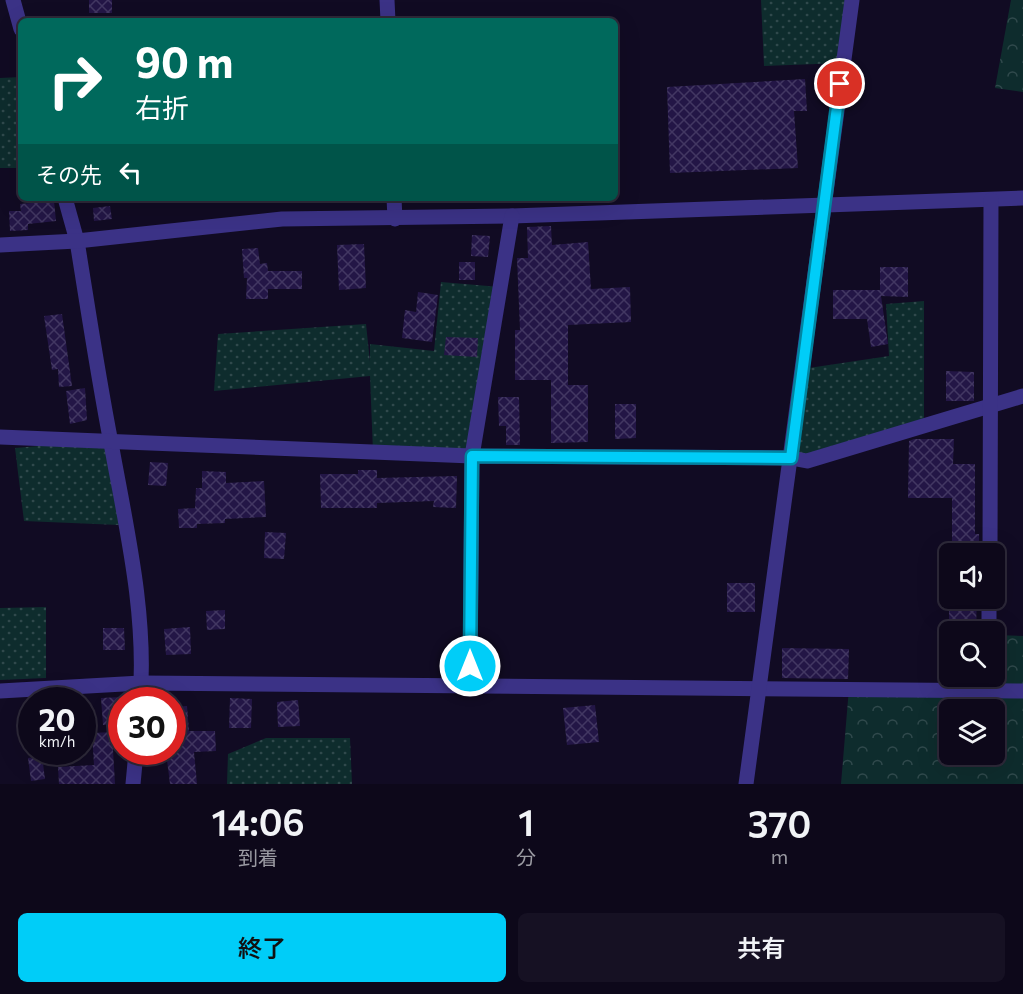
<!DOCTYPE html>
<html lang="ja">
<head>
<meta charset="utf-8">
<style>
  :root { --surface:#0d081a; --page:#161123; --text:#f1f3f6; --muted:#9a9aa2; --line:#2d2939; --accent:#00cdf8 }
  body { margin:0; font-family:Commissioner,"Noto Sans JP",sans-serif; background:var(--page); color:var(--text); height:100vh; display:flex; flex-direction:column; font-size:22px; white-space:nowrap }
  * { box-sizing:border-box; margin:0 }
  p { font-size:20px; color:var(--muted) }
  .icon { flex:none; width:33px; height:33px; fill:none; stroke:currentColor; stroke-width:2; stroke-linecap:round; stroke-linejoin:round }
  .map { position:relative; height:784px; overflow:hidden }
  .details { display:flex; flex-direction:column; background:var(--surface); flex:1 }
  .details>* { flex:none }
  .banner { position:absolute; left:18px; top:18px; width:600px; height:183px; border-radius:9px; box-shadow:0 6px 24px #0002,0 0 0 2px var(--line); background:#00695c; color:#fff; overflow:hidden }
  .buttons { position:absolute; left:939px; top:543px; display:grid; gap:12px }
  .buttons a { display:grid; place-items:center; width:66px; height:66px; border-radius:9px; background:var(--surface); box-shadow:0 6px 24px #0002,0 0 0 2px var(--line); font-size:30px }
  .speed { position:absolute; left:18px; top:687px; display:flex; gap:12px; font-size:30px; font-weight:700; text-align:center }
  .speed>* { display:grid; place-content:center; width:78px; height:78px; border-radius:50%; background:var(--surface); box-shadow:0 6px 24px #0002,0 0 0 2px var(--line); line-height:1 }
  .speed small { font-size:15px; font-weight:400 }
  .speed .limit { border:9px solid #d22; background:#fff; color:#111 }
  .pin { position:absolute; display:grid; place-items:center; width:51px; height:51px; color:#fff; margin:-26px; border:3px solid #fff; border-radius:50%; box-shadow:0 2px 6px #0007 }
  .me { position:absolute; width:66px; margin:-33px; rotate:0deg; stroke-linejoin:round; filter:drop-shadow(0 0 4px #0008) }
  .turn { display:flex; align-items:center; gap:21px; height:126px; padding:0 18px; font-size:27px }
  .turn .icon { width:78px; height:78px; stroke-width:2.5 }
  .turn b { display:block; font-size:42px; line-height:51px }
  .then { display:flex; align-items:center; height:57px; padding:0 18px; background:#0003; gap:12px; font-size:22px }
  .eta { display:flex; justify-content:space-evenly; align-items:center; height:102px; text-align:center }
  .eta b { font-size:36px; font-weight:600; line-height:42px }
  .primary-button { display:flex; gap:12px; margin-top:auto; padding:12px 18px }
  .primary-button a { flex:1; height:69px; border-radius:9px; background:var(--accent); color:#111; font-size:24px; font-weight:600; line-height:69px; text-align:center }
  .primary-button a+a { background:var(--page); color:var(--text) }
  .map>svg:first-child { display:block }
</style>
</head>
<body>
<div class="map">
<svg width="1023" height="784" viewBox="0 0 1023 784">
  <defs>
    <pattern id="grass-dots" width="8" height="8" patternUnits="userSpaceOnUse" patternTransform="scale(1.5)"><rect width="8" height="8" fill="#0e2c2d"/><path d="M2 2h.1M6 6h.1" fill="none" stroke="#30494c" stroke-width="1.8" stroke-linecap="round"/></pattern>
    <pattern id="forest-crowns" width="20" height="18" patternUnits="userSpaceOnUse" patternTransform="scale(1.5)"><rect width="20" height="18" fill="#0e2c2d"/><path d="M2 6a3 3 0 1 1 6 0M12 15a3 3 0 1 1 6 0" fill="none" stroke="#30494c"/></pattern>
    <pattern id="building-cross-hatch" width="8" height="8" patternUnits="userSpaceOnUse" patternTransform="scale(1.5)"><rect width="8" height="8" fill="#231646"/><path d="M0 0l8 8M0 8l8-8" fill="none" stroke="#423762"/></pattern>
  </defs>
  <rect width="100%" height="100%" fill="#110b23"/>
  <g fill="url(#grass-dots)">
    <polygon points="761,0 852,0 843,63 764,66"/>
    <polygon points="21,77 21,168 0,168 0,78"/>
    <polygon points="441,282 500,287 472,456 373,452 370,376 214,391 218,334 366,324 370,362 370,344 434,351"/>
    <polygon points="924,301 924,426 794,459 802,369 889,356 886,304"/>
    <polygon points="110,440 119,525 24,521 15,448"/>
    <polygon points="46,607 46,678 0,680 0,608"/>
    <polygon points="266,738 350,738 352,784 227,784 228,754"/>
  </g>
  <g fill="url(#forest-crowns)" fill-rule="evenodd">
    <polygon points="1011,0 1023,0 1023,92 995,88"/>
    <polygon points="995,635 1023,636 1023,691 989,690 989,677 994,676"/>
    <path d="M849 688 1023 692V784H841ZM950 710H994V754H950Z"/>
  </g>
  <g fill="url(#building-cross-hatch)">
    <rect x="89" y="0" width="23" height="13"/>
    <polygon points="805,79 807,111 794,111 798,168 670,173 667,87"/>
    <polygon points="54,201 56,221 28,224 28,230 10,231 9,211 21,211 20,204"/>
    <polygon points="110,206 112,219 94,221 93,208"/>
    <polygon points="551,226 552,245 588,242 591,289 630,287 631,322 568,325 568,385 588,385 588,442 551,443 551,380 515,380 515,330 520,330 517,258 528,258 527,227"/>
    <polygon points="472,235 490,236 488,257 471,256"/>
    <polygon points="364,244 366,288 339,290 337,245"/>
    <polygon points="258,248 260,264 267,263 268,271 302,271 302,289 268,289 268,299 246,299 247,278 244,278 242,249"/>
    <rect x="459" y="262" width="16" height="18"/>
    <polygon points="880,267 908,267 908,297 881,296 888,344 871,347 867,319 833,319 833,290 880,290 880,292"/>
    <polygon points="418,292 438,295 432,342 402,338 405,310 416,312"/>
    <polygon points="62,314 72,386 59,387 58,369 52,370 44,316"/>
    <polygon points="446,337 478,338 477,357 444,355"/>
    <polygon points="946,371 974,372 974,401 946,401"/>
    <polygon points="85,388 87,420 70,424 66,391"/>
    <polygon points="498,397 519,397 520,445 506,445 506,426 499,426"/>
    <polygon points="615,404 636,404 636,438 615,439"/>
    <polygon points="914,439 954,439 953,464 975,464 975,534 979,534 979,554 952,554 952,498 908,498 909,441"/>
    <polygon points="150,462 168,463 166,486 148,485"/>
    <polygon points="358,470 377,470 377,478 457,476 456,508 433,507 434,501 377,503 377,508 321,508 320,474 358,474"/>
    <polygon points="202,471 226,472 226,483 264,481 266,517 225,519 225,523 197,524 197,528 179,528 178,509 195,508 196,488 202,488"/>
    <polygon points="265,532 286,533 284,559 264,558"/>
    <rect x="727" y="583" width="28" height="29"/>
    <polygon points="949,598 977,598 976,627 949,626"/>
    <polygon points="225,610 225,629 207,630 206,611"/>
    <polygon points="190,627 191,654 166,655 164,629"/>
    <polygon points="103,628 124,628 125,650 103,650"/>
    <polygon points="782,648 849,649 848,679 782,678"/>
    <polygon points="122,697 122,724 103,725 101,698"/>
    <polygon points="230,698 252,699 251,728 229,728"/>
    <polygon points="298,700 300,726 278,727 277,702"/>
    <polygon points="595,705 599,742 567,745 563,708"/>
    <polygon points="187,706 189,731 215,731 216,751 194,752 197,784 170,784 166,752 172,752 172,707"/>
    <polygon points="112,732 115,784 59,784 58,767 94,765 92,733"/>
    <polygon points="42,756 45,779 31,781 28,758"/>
  </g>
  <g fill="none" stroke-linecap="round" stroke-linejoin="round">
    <g stroke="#3b3286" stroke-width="15">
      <polyline points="13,0 21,29"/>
      <polyline points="387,0 388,21"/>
      <path d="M65 198 77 241C88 309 98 376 111 443 126 527 147 614 140 700"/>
      <polyline points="394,198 395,219"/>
      <polyline points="0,245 77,241 282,219 512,216 1023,198"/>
      <polyline points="0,437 472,456 791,458 807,461 1023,396"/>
      <polyline points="990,554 991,200"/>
      <polyline points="989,632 989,598"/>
      <polyline points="470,684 472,456 512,216"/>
      <polyline points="0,691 141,683 1023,691"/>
      <polyline points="133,784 136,752"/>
      <polyline points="746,784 852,0"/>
    </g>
  </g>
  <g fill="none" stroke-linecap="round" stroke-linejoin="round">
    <g stroke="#0085a1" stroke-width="15">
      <polyline id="route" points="470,666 472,456 791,458 840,84"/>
    </g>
    <use href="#route" stroke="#00cdf8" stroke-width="10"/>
  </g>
</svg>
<div class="buttons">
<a><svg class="icon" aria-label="sound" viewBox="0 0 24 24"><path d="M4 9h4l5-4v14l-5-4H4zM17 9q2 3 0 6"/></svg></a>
<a><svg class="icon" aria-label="search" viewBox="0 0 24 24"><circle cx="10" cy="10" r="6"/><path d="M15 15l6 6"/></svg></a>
<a><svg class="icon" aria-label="layers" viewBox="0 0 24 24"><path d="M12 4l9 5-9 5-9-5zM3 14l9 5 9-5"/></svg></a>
</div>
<div class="speed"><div>20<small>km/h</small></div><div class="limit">30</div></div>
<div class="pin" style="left:840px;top:84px;background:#d93025"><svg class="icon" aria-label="arrive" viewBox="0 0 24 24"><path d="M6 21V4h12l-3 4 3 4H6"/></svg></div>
<svg class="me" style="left:470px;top:666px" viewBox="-20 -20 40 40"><circle r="17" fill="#00cdf8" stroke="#fff" stroke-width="3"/><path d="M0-11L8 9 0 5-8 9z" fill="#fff"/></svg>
<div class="banner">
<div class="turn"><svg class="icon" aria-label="right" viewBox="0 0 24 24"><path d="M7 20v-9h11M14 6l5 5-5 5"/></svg><div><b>90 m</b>右折</div></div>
<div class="then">その先<svg class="icon" aria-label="left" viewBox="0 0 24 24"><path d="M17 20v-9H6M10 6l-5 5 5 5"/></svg></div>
</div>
</div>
<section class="details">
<div class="eta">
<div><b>14:06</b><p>到着</p></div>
<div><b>1</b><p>分</p></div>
<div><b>370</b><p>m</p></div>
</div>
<div class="primary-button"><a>終了</a><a>共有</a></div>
</section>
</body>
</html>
